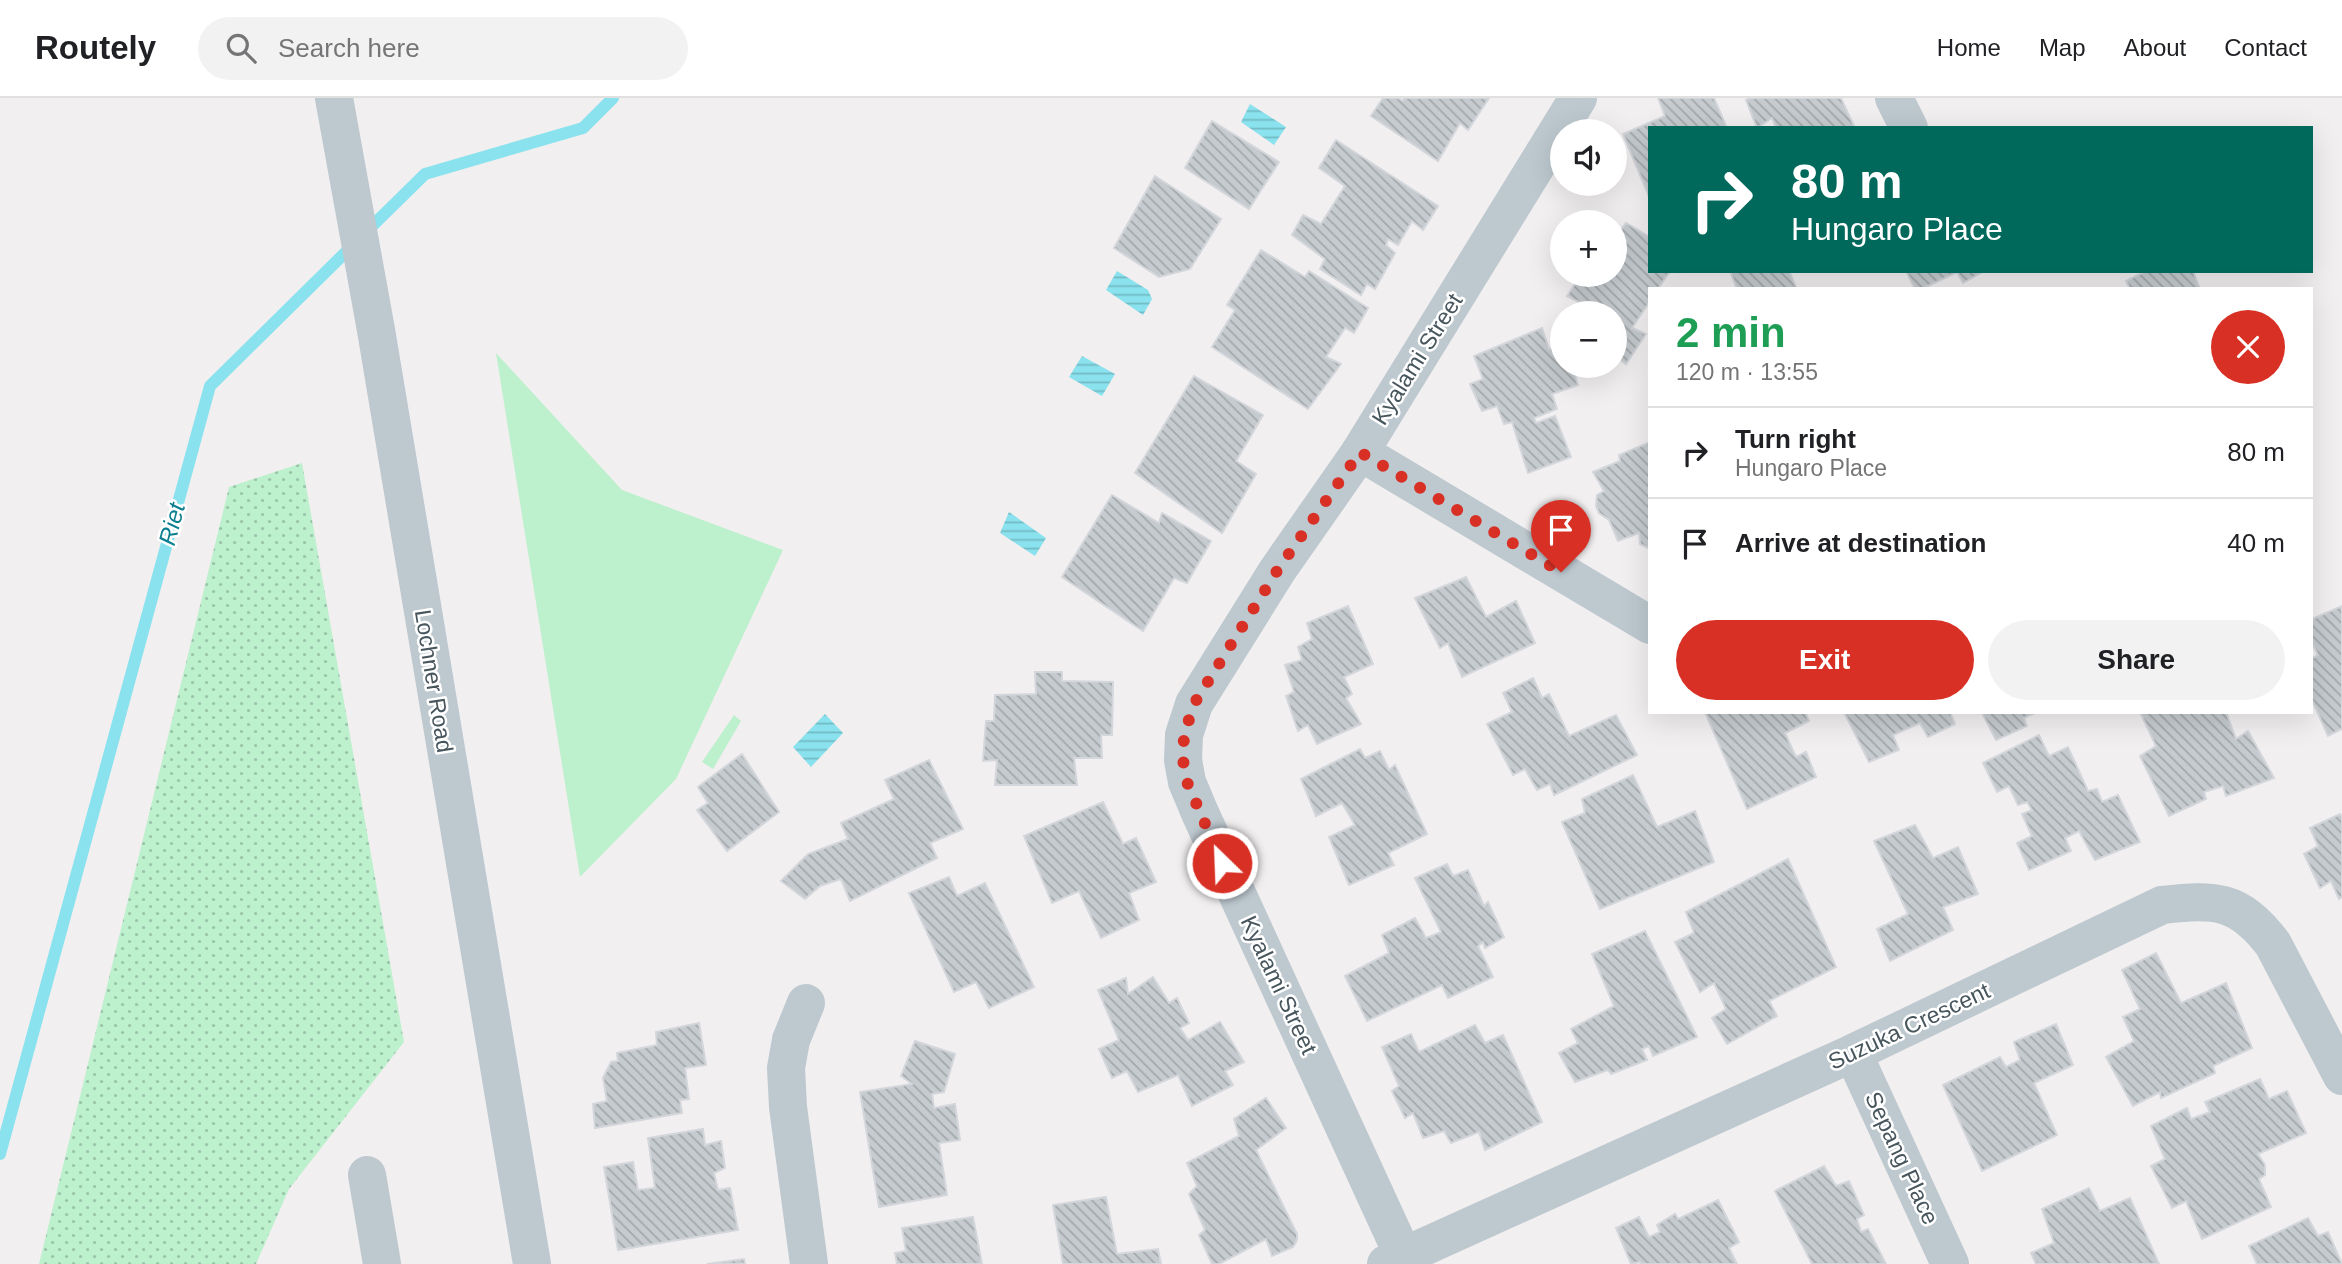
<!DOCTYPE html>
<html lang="en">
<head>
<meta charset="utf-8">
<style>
  :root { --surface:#fff; --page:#f2f2f2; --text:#202124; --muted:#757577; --line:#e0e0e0; --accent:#d93025 }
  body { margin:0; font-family:Helvetica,sans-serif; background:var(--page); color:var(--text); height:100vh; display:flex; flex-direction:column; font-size:26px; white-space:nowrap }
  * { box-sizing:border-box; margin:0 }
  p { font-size:23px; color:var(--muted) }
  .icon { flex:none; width:38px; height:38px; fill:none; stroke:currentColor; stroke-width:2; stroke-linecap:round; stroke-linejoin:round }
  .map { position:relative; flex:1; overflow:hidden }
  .panel { position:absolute; left:1648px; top:189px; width:665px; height:427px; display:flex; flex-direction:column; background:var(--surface); border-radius:0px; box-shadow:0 7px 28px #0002 }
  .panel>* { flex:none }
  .hud { position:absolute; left:1648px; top:28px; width:665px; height:147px; border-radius:0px; box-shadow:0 7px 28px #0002; background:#00695c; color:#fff; overflow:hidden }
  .controls { position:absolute; left:1550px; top:21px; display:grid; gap:14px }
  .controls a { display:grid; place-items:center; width:77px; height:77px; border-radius:50%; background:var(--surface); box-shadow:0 7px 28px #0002; font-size:35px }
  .pin { position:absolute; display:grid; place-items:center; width:60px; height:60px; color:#fff; margin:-72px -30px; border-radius:50% 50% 50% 0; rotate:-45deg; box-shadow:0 0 7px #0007 }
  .pin .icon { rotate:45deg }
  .me { position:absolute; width:77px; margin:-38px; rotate:336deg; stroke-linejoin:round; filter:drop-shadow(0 0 5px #0008) }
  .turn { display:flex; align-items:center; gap:24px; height:147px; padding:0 28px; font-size:32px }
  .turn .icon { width:91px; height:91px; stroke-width:2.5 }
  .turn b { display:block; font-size:49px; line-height:60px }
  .round { display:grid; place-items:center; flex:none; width:74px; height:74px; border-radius:37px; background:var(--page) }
  .headline { display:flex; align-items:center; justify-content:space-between; height:119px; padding:0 28px }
  h1 { font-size:42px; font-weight:600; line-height:52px; color:#1e9e55 }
  .action { display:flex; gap:14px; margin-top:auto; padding:14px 28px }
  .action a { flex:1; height:80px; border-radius:42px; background:var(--accent); color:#fff; font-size:28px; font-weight:600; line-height:80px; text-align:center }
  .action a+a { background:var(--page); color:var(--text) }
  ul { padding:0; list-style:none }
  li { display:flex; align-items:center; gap:21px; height:91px; padding:0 28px; border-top:2px solid var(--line) }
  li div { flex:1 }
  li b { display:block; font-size:26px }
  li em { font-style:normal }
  header { display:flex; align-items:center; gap:42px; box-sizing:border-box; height:98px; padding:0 35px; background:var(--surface); border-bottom:2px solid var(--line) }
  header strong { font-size:33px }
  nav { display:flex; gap:38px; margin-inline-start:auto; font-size:24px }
  .search { width:490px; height:63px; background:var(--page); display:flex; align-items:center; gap:18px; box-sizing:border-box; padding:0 24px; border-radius:38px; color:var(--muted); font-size:26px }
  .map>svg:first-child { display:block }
</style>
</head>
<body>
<header>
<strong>Routely</strong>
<div class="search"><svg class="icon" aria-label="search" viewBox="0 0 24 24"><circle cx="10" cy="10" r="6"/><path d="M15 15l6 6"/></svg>Search here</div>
<nav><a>Home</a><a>Map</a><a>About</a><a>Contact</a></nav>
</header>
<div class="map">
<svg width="2342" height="1166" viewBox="0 0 2342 1166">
  <defs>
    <pattern id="grass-dots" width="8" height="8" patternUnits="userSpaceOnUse" patternTransform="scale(1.75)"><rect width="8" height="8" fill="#bdf0cd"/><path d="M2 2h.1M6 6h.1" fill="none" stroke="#9bc5aa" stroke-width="1.8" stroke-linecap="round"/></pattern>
    <pattern id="water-rules" width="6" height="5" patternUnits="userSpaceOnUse" patternTransform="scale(1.75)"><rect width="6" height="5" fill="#89e2ee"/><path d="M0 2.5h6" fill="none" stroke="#72bac4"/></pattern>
    <pattern id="building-back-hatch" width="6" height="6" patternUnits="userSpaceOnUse" patternTransform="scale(1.75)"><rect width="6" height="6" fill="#c6cbcf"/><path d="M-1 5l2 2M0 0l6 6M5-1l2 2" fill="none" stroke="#a3a8ab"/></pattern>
  </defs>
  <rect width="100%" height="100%" fill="#f2eff0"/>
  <polygon fill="url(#grass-dots)" points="302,365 404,944 289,1091 256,1166 39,1166 229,389"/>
  <g fill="#bdf0cd">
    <polygon points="496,255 622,392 783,452 676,681 580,779"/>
    <polygon points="734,617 741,623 713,671 702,664"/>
  </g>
  <g fill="url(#water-rules)">
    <polygon points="1250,6 1286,29 1274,47 1241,24"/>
    <polygon points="1117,173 1148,192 1152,201 1143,217 1106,192"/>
    <polygon points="1082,258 1115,276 1102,298 1069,279"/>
    <polygon points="1009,414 1046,440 1035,458 1000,435"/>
    <polygon points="825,616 843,635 811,669 793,649"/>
  </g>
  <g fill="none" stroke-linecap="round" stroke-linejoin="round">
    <g stroke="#89e2ee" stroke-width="12">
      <polyline points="366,134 425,76 583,30 613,0"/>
      <polyline points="0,1056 210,288 353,147"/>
    </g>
  </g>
  <g fill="url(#building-back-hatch)" stroke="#d3d6db" stroke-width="2">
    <polygon points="1383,0 1398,0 1403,3 1404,0 1489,0 1468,32 1460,25 1438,63 1371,18"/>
    <polygon points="1658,0 1714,0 1727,30 1650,30 1650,101 1623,36 1665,18"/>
    <polygon points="1749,0 1841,0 1855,30 1776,30 1772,20 1757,30 1746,2"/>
    <polygon points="1212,23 1279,64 1249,111 1185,70"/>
    <polygon points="1336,42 1438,108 1423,132 1412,123 1398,147 1388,141 1386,147 1395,155 1375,191 1367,186 1361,197 1320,171 1325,161 1292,137 1303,117 1321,126 1345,88 1319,70"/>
    <polygon points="1155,78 1221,121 1190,171 1159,179 1114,150"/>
    <polygon points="1626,125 1650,139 1650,173 1670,173 1658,191 1650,191 1650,203 1632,230 1646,236 1626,266 1615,258 1615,215 1576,215 1581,205 1567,198 1581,177 1615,177 1615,140"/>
    <polygon points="1261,152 1305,179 1309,173 1368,210 1354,235 1345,230 1326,259 1341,266 1308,311 1212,249 1235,212 1227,207"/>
    <polygon points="1730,173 1789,173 1797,191 1737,191"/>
    <polygon points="1906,173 1984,173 1963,185 1957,174 1922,191 1915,191"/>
    <polygon points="2146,173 2193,173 2200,191 2130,191 2126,183"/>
    <polygon points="1542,230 1549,251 1563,247 1563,268 1572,268 1578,287 1552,296 1557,311 1534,320 1536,325 1555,318 1571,359 1528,375 1512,324 1504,326 1497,308 1482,313 1470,286 1483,281 1474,258"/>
    <polygon points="1194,278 1263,317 1236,363 1256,376 1222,435 1135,375"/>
    <polygon points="1650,344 1650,451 1640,446 1639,435 1618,443 1609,422 1599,415 1596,408 1597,397 1604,393 1593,374 1620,363 1619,357"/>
    <polygon points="1112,397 1159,425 1162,415 1211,443 1187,485 1174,480 1143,533 1062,479"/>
    <polygon points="1466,479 1486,519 1516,503 1535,545 1462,579 1448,545 1440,550 1415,500"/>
    <polygon points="1348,508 1373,566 1344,579 1352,596 1346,600 1361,626 1317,646 1308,627 1298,633 1286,598 1294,594 1285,567 1302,562 1298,549 1312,541 1307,525"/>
    <polygon points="2342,508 2342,631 2328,638 2312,602 2312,560 2318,557 2312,545 2312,521"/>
    <polygon points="1035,574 1062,574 1062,583 1113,584 1112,637 1101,637 1102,660 1074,660 1077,687 995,687 997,662 983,663 986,623 994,623 995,597 1036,596"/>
    <polygon points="1533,580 1542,600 1549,596 1569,638 1616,617 1637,657 1554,697 1550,686 1537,692 1525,671 1513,677 1487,626 1512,614 1503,595"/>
    <polygon points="1705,614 1805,614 1809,623 1785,635 1796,659 1806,654 1816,679 1747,711"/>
    <polygon points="1844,614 1950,614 1955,626 1928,639 1920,625 1893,637 1899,652 1869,664"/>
    <polygon points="2037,614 2024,620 2027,628 1996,642 1982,615"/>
    <polygon points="2140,614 2226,614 2236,641 2248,633 2274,680 2226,698 2223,688 2204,694 2206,701 2169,718 2140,658 2156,648"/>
    <polygon points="2039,637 2049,658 2068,649 2088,693 2097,691 2102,704 2118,697 2140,744 2095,762 2079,733 2065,740 2071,753 2029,772 2017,745 2032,738 2022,716 2032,712 2027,704 2018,707 2009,688 1997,694 1983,665"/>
    <polygon points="1360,651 1365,660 1380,653 1389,672 1395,667 1427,736 1388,755 1394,767 1349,787 1329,739 1355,727 1342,705 1316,718 1301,681"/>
    <polygon points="742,656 779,714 727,753 697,712 708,705 698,689"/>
    <polygon points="929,662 963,731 930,745 937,760 850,803 841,781 820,788 805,801 781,783 808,756 848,741 841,725 894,701 885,682"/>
    <polygon points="1633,677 1657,729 1695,713 1714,764 1600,811 1562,724 1585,715 1582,701"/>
    <polygon points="1103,704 1123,746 1136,740 1156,784 1129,795 1139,822 1101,840 1079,793 1052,805 1024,738"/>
    <polygon points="2340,716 2342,719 2342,799 2339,801 2331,783 2320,790 2304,756 2318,748 2310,730"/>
    <polygon points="1915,727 1933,760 1958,749 1978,796 1943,809 1953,832 1890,863 1877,831 1908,816 1874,743"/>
    <polygon points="1788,761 1836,869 1769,903 1777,918 1727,946 1712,920 1726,911 1714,885 1700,894 1675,844 1694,835 1686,814"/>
    <polygon points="1447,766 1453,778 1468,772 1484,808 1488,804 1504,839 1485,850 1483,844 1478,848 1493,879 1448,900 1442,887 1367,923 1345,878 1389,855 1382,837 1415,820 1426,840 1441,834 1415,780"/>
    <polygon points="949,779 957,798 985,785 1034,889 989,910 976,884 954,894 909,795"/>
    <polygon points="1645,833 1697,939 1653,958 1649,948 1642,951 1647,962 1611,976 1608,972 1575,984 1559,955 1578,945 1571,931 1614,908 1592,856"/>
    <polygon points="2156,855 2181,905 2226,885 2252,950 2213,968 2215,975 2161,1000 2160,994 2133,1008 2106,959 2134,943 2123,919 2140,911 2122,872"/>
    <polygon points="1153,879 1169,905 1177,900 1189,925 1180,930 1188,942 1220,924 1244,964 1225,973 1233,987 1192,1008 1178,977 1138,994 1127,973 1112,980 1099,951 1119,942 1098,892 1126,880 1128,896"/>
    <polygon points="699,925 706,967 685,970 689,1001 680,1002 682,1015 595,1030 593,1006 607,1003 603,980 611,964 618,963 617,955 657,947 656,934"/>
    <polygon points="2056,926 2073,967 2034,985 2057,1037 1982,1073 1943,987 2000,959 2006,969 2020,962 2014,944"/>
    <polygon points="1475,927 1485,945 1503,937 1542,1024 1485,1052 1479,1034 1451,1045 1444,1033 1423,1040 1413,1015 1405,1020 1392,993 1399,988 1382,949 1411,936 1419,954"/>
    <polygon points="915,943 955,956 944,994 932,996 934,1010 955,1006 960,1042 939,1045 947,1097 879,1109 860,994 912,986 901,978"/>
    <polygon points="2260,981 2269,1001 2287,993 2306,1035 2258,1056 2265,1067 2265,1077 2259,1081 2271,1109 2202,1141 2186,1103 2172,1110 2151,1068 2165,1061 2151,1028 2187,1010 2191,1021 2210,1014 2205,1004"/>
    <polygon points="1266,1000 1286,1030 1256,1052 1297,1136 1297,1142 1293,1149 1272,1158 1266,1141 1219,1166 1212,1166 1199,1137 1205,1132 1189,1096 1197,1088 1187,1065 1239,1038 1234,1021"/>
    <polygon points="703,1031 705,1047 721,1043 725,1070 714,1075 718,1092 730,1090 738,1132 618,1152 604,1069 633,1064 638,1092 655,1090 648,1040"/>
    <polygon points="1824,1068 1836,1088 1849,1083 1864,1117 1857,1121 1861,1134 1868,1131 1886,1166 1812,1166 1775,1093"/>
    <polygon points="2089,1090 2100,1113 2130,1100 2159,1166 2036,1166 2031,1155 2054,1145 2042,1111"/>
    <polygon points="1106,1099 1117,1156 1158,1151 1161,1166 1063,1166 1053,1107"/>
    <polygon points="1718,1102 1739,1144 1729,1150 1737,1166 1641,1166 1640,1164 1631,1166 1616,1130 1639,1119 1649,1139 1660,1134 1657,1127 1675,1116 1678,1121"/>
    <polygon points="973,1119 982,1166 897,1166 895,1155 906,1153 902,1130"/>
    <polygon points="2308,1120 2318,1138 2328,1134 2342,1166 2257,1166 2249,1148"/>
    <polygon points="744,1161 745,1166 707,1166"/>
  </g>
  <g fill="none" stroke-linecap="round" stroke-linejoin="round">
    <g stroke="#bdc8cf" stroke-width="38">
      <polyline points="334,0 376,232 532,1166"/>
      <polyline points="1894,0 1909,30"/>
      <polyline points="1360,354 1650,527"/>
      <polyline points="806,905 791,942 786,970 788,1009 809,1166"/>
      <polyline points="1853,955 1950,1166"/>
      <polyline points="367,1077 382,1166"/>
      <path d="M1386 1166 1853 955 2162 807C2215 801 2239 801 2273 846L2342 978"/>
      <polyline points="1407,1166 1200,715 1187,684 1183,662 1184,637 1194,606 1277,473 1360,354 1578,0"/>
    </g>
  </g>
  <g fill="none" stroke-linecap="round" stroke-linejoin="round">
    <polyline stroke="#d93025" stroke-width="12" stroke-dasharray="0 21.6" points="1222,765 1187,684 1183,662 1184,637 1194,606 1277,473 1360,354 1561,474"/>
  </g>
  <g text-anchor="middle" stroke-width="5" stroke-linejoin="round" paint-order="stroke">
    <g font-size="23" fill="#47555d" stroke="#fff">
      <text transform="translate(1417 261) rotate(-58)" y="8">Kyalami Street</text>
      <text transform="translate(434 583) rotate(81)" y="8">Lochner Road</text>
      <text transform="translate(1279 887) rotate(65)" y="8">Kyalami Street</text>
      <text transform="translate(1909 928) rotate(-25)" y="8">Suzuka Crescent</text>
      <text transform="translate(1902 1060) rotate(65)" y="8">Sepang Place</text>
    </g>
    <g font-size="24" font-style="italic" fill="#0b7f8f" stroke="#fff">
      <text transform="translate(172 426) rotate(-75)" y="8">Riet</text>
    </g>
  </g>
</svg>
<div class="controls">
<a><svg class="icon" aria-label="sound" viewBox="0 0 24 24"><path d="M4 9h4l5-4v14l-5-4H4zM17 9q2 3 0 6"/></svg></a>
<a>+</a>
<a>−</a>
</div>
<div class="pin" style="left:1561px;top:474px;background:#d93025"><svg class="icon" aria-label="arrive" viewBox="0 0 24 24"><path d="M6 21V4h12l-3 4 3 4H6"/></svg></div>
<svg class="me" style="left:1222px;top:765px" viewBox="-20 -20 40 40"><circle r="17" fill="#d93025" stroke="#fff" stroke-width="3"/><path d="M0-11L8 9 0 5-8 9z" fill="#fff"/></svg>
<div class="hud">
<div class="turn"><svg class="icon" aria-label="right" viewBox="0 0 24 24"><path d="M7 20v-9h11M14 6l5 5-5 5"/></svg><div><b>80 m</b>Hungaro Place</div></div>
</div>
<section class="panel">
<div class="headline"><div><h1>2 min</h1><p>120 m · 13:55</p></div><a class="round" style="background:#d93025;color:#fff"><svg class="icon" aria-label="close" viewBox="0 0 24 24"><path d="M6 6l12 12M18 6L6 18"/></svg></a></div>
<ul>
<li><svg class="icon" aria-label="right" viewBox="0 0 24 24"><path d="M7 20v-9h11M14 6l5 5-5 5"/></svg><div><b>Turn right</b><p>Hungaro Place</p></div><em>80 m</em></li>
<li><svg class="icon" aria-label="arrive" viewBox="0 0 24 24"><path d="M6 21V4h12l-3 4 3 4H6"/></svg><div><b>Arrive at destination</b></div><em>40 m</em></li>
</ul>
<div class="action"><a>Exit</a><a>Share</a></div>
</section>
</div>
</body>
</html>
